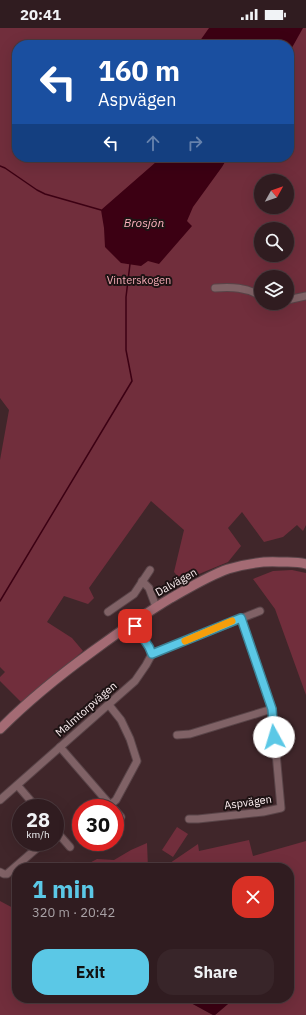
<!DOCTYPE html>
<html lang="en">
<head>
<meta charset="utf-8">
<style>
  :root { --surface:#301c20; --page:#382529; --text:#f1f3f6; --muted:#a8a1a5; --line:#4b3a3e; --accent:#5bc8e6 }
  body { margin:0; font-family:"IBM Plex Sans",sans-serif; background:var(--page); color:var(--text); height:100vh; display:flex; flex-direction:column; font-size:15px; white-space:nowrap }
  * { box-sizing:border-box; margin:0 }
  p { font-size:13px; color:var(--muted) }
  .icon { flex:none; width:22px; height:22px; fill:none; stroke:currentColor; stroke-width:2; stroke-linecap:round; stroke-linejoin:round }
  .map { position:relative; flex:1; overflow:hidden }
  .panel { position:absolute; left:12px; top:835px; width:282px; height:140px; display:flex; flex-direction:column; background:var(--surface); border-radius:16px; box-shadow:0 4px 16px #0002,0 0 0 1px var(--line) }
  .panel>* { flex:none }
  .hud { position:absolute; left:12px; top:12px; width:282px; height:122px; border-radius:16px; box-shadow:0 4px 16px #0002,0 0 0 1px var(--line); background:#1a4fa0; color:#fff; overflow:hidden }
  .needle { width:26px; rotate:50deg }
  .fabs { position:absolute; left:254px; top:146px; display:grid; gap:8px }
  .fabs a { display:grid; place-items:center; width:40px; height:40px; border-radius:50%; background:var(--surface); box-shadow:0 4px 16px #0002,0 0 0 1px var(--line); font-size:20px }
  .speed { position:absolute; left:12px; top:771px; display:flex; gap:8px; font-size:20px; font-weight:700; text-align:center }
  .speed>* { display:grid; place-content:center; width:52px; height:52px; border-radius:50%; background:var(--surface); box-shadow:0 4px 16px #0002,0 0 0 1px var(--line); line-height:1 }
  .speed small { font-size:10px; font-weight:400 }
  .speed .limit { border:6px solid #d22; background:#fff; color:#111 }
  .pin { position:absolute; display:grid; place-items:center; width:34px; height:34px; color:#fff; margin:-17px; border-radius:8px; box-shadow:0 2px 6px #0006 }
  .me { position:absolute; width:44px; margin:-22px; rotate:354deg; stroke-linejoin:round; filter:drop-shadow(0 0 3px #0008) }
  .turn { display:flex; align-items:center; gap:14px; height:84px; padding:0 20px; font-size:18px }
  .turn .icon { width:52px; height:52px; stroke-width:2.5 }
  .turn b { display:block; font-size:28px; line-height:34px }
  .lanes { display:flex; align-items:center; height:38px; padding:0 20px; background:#0003; justify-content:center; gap:20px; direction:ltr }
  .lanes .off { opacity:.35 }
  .round { display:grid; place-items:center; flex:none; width:42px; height:42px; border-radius:16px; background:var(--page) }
  .overview { display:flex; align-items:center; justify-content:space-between; height:68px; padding:0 20px }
  h1 { font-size:24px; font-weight:700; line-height:30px; color:var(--accent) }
  .button { display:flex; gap:8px; margin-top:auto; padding:8px 20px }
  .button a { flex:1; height:46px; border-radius:16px; background:var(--accent); color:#111; font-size:16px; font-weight:700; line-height:46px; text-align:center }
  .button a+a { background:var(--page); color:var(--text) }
  .status { display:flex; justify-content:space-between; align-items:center; height:28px; padding:0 20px; background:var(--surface); direction:ltr }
  .status svg { height:11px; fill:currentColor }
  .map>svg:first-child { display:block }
</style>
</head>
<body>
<div class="status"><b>20:41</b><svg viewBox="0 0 49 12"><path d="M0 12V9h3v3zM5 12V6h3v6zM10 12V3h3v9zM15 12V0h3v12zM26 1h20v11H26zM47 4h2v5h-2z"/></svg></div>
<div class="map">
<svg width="306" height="987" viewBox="0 0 306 987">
  <rect width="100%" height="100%" fill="#40262a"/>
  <g fill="#712e3c" fill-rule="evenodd">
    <path d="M0 0H306V497L303 503 297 497 283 509 264 514 242 484 228 500 241 518 228 534 182 553 174 544 184 502 151 473 89 560 94 570 88 576 64 568 47 594 72 610 83 623 22 675 0 653V649L5 644 0 639V432L9 382 0 370ZM17 17H289V129H17ZM261 153H287V179H261ZM261 201H287V227H261ZM261 249H287V275H261Z"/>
    <polygon points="292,542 306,545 306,667 275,581 253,551 273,543"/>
    <polygon points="177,799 188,806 173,829 162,822"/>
    <polygon points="249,812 253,828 306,813 306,987 215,987 235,970 289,970 289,840 164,840 170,835 198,816 199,823"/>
    <polygon points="147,815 148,840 80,840 97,831 114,832 131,822"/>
    <polygon points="0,873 15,881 17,880 17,970 194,970 191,975 213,987 0,987"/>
  </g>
  <g fill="#3c0013">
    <polygon points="209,0 303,0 289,25 289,17 197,17"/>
    <polygon points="158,129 228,129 222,139 193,179 187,193 192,198 159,236 148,233 141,238 121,235 105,219 104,200 101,182 156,134"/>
    <polygon points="194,970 235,970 215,987 213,987 191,975"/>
  </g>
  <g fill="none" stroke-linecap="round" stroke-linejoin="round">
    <g stroke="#3c0013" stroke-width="1.5">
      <polyline points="0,138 5,140 37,162 45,166 101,182"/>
      <polyline points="0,573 132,353 126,322 126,269 130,236"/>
    </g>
    <g stroke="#594448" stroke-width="9">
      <g id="minor">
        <path d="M215 260C232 259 246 259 261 268"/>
        <polyline points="287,272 306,268"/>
        <polyline points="142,553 149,560 156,579"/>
        <polyline points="108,584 134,566 150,542"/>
        <polyline points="152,626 260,583"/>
        <polyline points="109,677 121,692 130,711 137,733 116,772 110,777"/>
        <polyline points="177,707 190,706 272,681"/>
        <polyline points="60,719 112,779"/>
        <polyline points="18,758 37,780"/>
        <polyline points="0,772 135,653 146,637 152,626 149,619 133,594"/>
        <polyline points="115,782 121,789"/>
        <polyline points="189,791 198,791 263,784 281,780 272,681 241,590"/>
        <polyline points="55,805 56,803 70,819"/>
        <polyline points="0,844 4,846 7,846 44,814"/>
      </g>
    </g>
    <g stroke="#594448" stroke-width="11">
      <path id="major" d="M0 701C29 672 60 647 93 623 119 604 144 586 171 570 189 560 208 548 228 541 245 536 262 533 279 534 288 534 297 533 306 536"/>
    </g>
    <use href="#minor" stroke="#806266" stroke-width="7"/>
    <use href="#major" stroke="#a46b74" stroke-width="9"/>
  </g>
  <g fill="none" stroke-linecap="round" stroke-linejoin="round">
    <g stroke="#3b8296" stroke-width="10">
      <polyline id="route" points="135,598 149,619 152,626 241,590 272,681 274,709"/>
    </g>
    <use href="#route" stroke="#5bc8e6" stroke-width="7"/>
    <polyline stroke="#f59e0b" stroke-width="7" points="185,613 232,593"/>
  </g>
  <g text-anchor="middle" stroke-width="4" stroke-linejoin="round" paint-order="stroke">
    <g font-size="11" fill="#f2a9b4" stroke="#1e1314">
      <text x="139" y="256">Vinterskogen</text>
    </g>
    <g font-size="11" fill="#fef0f2" stroke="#1e1314">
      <text transform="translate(176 554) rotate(-29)" y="4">Dalvägen</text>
      <text transform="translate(86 681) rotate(-41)" y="4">Malmtorpvägen</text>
      <text transform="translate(248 774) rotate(-8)" y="4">Aspvägen</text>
    </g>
    <g font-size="12" font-style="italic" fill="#fcb2bd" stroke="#1e1314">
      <text x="144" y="199">Brosjön</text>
    </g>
  </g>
</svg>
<div class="fabs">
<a><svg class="needle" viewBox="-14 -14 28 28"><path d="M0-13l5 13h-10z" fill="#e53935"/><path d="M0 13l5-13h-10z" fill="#a8a1a5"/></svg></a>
<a><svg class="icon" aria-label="search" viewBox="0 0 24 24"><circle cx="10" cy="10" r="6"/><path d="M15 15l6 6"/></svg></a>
<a><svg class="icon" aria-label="layers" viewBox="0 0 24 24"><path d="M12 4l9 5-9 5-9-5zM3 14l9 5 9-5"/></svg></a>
</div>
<div class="speed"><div>28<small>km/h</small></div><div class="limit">30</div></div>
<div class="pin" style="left:135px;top:598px;background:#d93025"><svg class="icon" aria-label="arrive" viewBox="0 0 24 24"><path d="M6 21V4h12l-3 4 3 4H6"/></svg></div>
<svg class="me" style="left:274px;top:709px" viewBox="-20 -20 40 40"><circle r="19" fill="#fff"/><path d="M0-13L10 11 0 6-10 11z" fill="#5bc8e6"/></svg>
<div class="hud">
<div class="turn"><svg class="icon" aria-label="left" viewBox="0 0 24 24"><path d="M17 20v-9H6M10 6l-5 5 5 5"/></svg><div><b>160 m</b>Aspvägen</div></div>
<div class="lanes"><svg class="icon" aria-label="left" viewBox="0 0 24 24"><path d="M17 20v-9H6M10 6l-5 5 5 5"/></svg><svg class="icon off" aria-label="ahead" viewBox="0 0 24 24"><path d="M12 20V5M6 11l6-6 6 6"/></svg><svg class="icon off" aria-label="right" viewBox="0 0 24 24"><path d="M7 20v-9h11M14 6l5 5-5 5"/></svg></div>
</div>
<section class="panel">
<div class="overview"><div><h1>1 min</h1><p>320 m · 20:42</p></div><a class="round" style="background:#d93025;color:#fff"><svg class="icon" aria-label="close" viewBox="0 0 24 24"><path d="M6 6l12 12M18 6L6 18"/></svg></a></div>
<div class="button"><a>Exit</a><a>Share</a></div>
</section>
</div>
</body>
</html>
